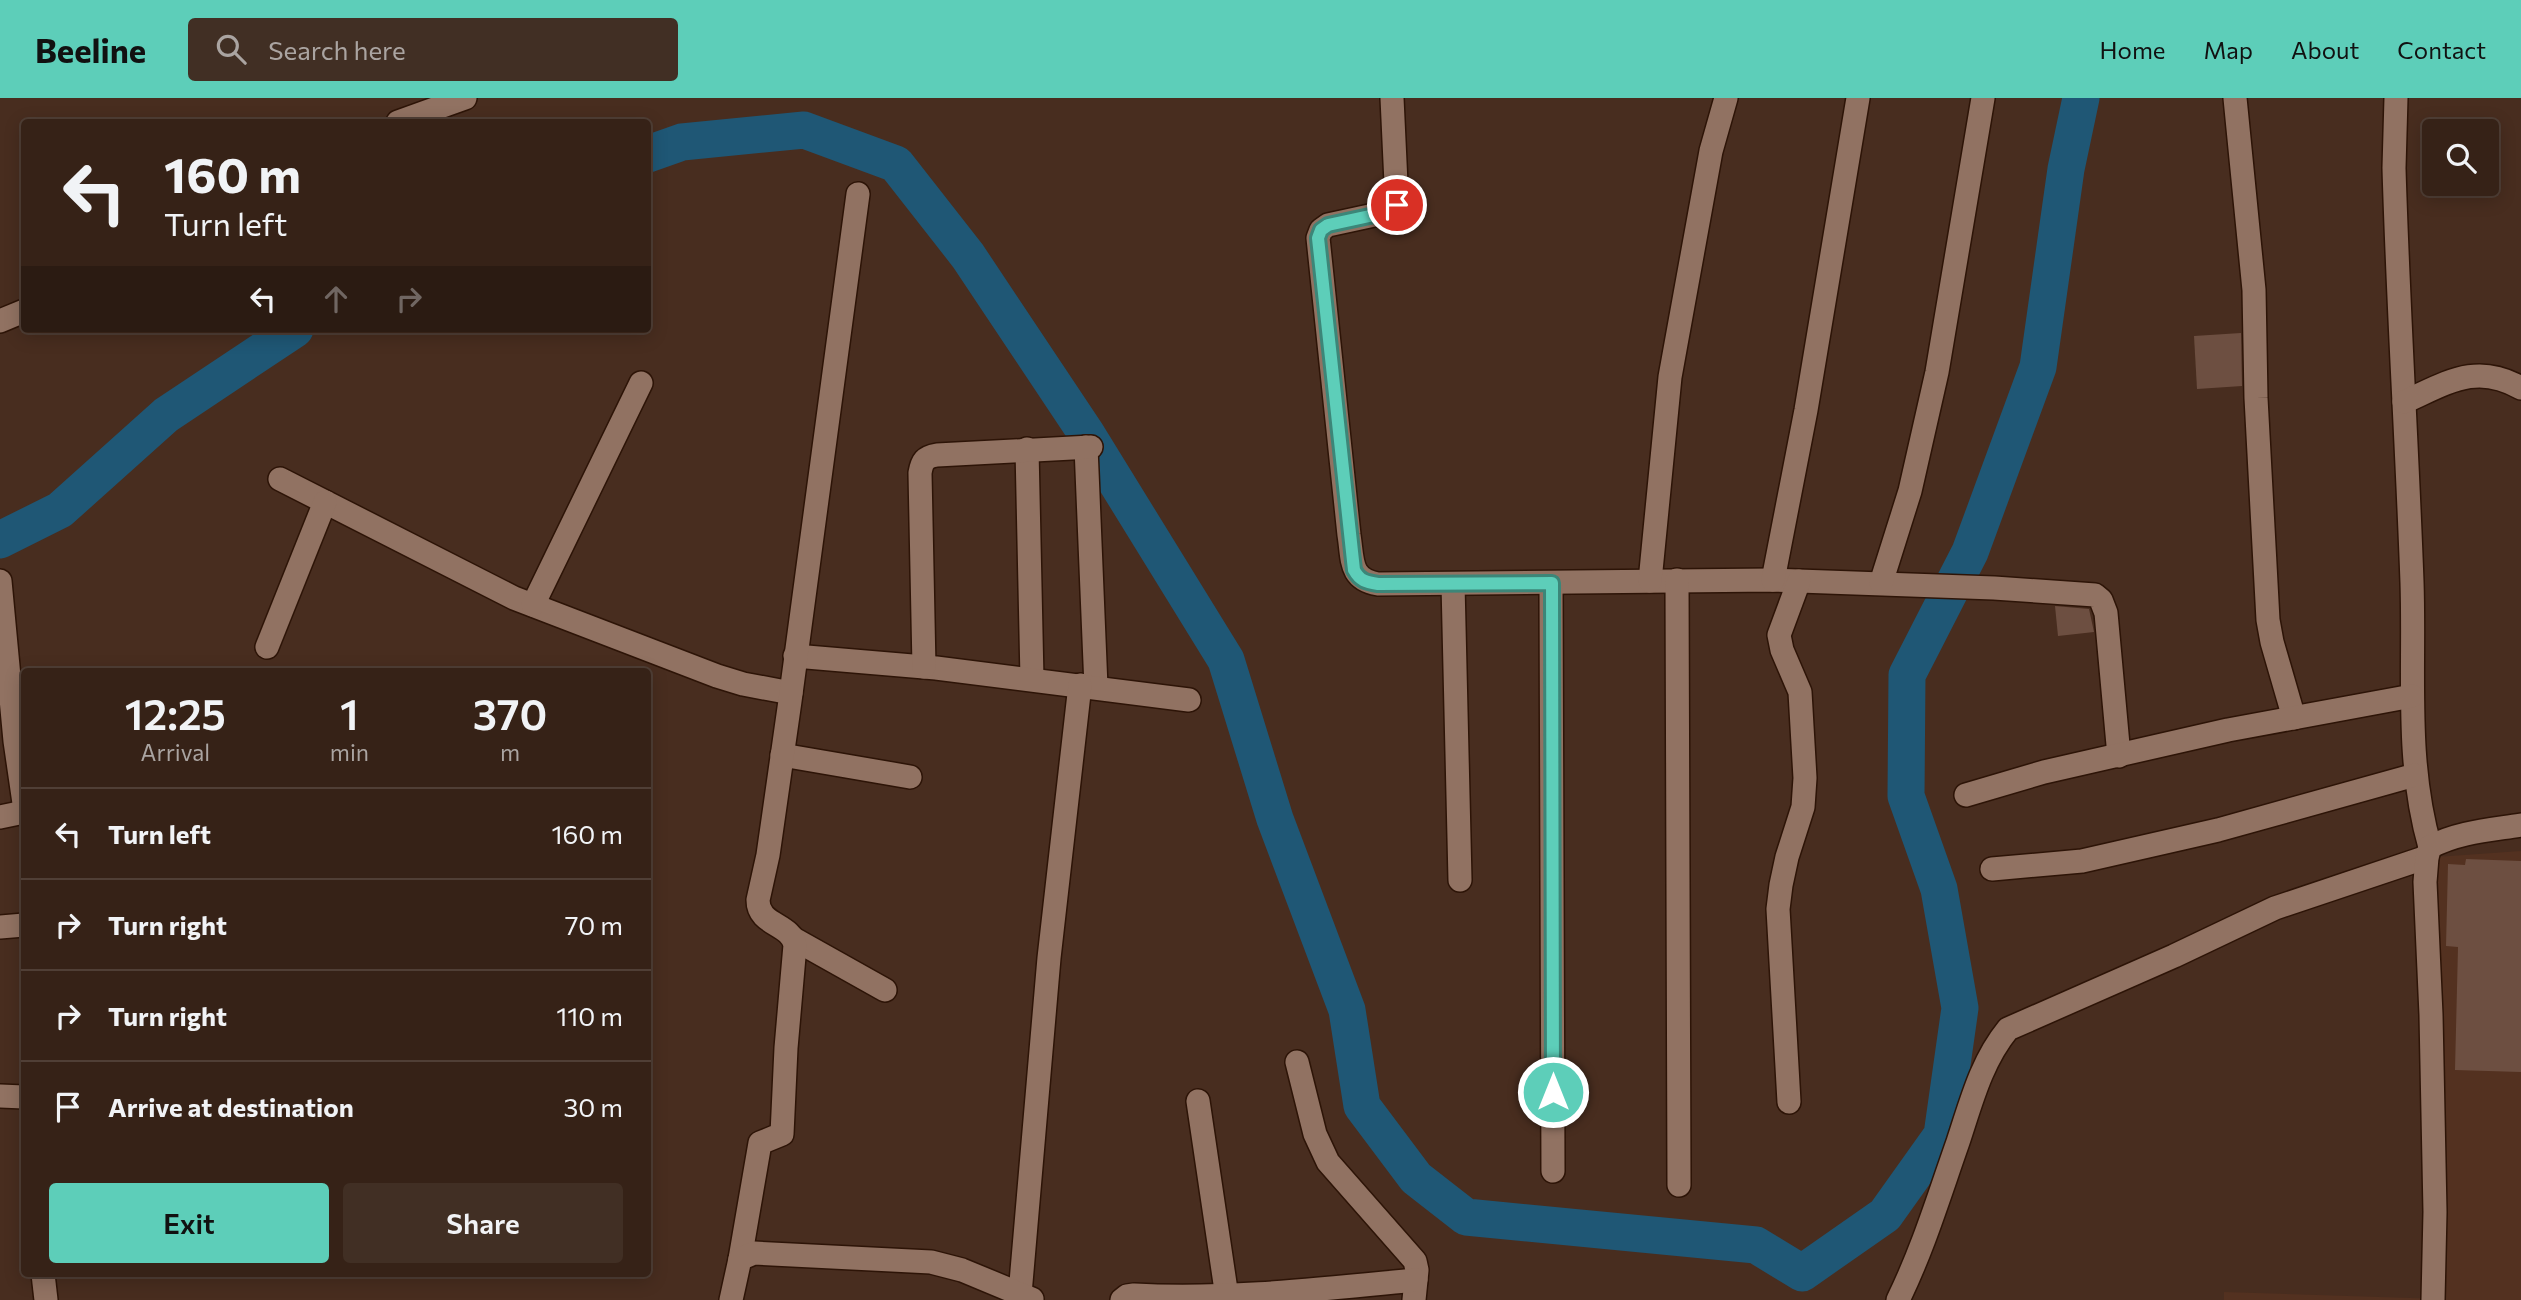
<!DOCTYPE html>
<html lang="en">
<head>
<meta charset="utf-8">
<style>
  :root { --surface:#362217; --page:#412f24; --text:#f1f3f6; --muted:#aaa4a1; --line:#503f36; --accent:#5dceb9 }
  body { margin:0; font-family:Commissioner,sans-serif; background:var(--page); color:var(--text); height:100vh; display:flex; flex-direction:column; font-size:26px; white-space:nowrap }
  * { box-sizing:border-box; margin:0 }
  p { font-size:23px; color:var(--muted) }
  .icon { flex:none; width:38px; height:38px; fill:none; stroke:currentColor; stroke-width:2; stroke-linecap:round; stroke-linejoin:round }
  .map { position:relative; flex:1; overflow:hidden }
  .sheet { position:absolute; left:21px; top:570px; width:630px; height:609px; display:flex; flex-direction:column; background:var(--surface); border-radius:7px; box-shadow:0 4px 18px #0003,0 0 0 2px var(--line) }
  .sheet>* { flex:none }
  .banner { position:absolute; left:21px; top:21px; width:630px; height:214px; border-radius:7px; box-shadow:0 4px 18px #0003,0 0 0 2px var(--line); background:#362217; color:var(--text); overflow:hidden }
  .tools { position:absolute; left:2422px; top:21px; display:grid; gap:14px }
  .tools a { display:grid; place-items:center; width:77px; height:77px; border-radius:7px; background:var(--surface); box-shadow:0 4px 18px #0003,0 0 0 2px var(--line); font-size:35px }
  .pin { position:absolute; display:grid; place-items:center; width:60px; height:60px; color:#fff; margin:-30px; border:4px solid #fff; border-radius:50%; box-shadow:0 2px 7px #0007 }
  .me { position:absolute; width:77px; margin:-38px; rotate:0deg; stroke-linejoin:round; filter:drop-shadow(0 0 5px #0008) }
  .turn { display:flex; align-items:center; gap:24px; height:147px; padding:0 28px; font-size:32px }
  .turn .icon { width:91px; height:91px; stroke-width:2.5 }
  .turn b { display:block; font-size:49px; line-height:60px }
  .lanes { display:flex; align-items:center; height:66px; padding:0 28px; background:#0003; justify-content:center; gap:35px; direction:ltr }
  .lanes .off { opacity:.35 }
  .eta { display:flex; justify-content:space-evenly; align-items:center; height:119px; text-align:center }
  .eta b { font-size:42px; font-weight:600; line-height:49px }
  .action { display:flex; gap:14px; margin-top:auto; padding:14px 28px }
  .action a { flex:1; height:80px; border-radius:7px; background:var(--accent); color:#111; font-size:28px; font-weight:600; line-height:80px; text-align:center }
  .action a+a { background:var(--page); color:var(--text) }
  ul { padding:0; list-style:none }
  li { display:flex; align-items:center; gap:21px; height:91px; padding:0 28px; border-top:2px solid var(--line) }
  li div { flex:1 }
  li b { display:block; font-size:26px }
  li em { font-style:normal }
  header { display:flex; align-items:center; gap:42px; box-sizing:border-box; height:98px; padding:0 35px; background:var(--accent); color:#111 }
  header strong { font-size:33px }
  nav { display:flex; gap:38px; margin-inline-start:auto; font-size:24px }
  .search { width:490px; height:63px; background:var(--page); display:flex; align-items:center; gap:18px; box-sizing:border-box; padding:0 24px; border-radius:7px; color:var(--muted); font-size:26px }
  .map>svg:first-child { display:block }
</style>
</head>
<body>
<header>
<strong>Beeline</strong>
<div class="search"><svg class="icon" aria-label="search" viewBox="0 0 24 24"><circle cx="10" cy="10" r="6"/><path d="M15 15l6 6"/></svg>Search here</div>
<nav><a>Home</a><a>Map</a><a>About</a><a>Contact</a></nav>
</header>
<div class="map">
<svg width="2521" height="1202" viewBox="0 0 2521 1202">
  <rect width="100%" height="100%" fill="#482d1f"/>
  <polygon fill="#533120" points="2521,753 2521,1202 2224,1202 2224,1194 2441,1201 2436,759"/>
  <g fill="none" stroke-linecap="round" stroke-linejoin="round">
    <g stroke="#1f5775" stroke-width="37">
      <polyline points="648,56 682,44 804,32 896,66 968,158 1086,335 1226,562 1275,721 1347,912 1362,1008 1416,1080 1466,1119 1756,1147 1802,1175 1885,1117 1942,1037 1960,910 1939,791 1906,698 1907,577 1970,454 2038,269 2066,71 2081,0"/>
      <polyline points="0,442 60,412 166,317 295,231"/>
    </g>
  </g>
  <g fill="#6d4f41">
    <polygon points="2241,235 2242,288 2197,291 2194,238"/>
    <polygon points="2055,508 2089,511 2094,534 2058,538"/>
    <polygon points="2466,761 2521,763 2521,974 2455,972 2458,849 2446,848 2448,766 2465,767"/>
  </g>
  <g fill="none" stroke-linecap="round" stroke-linejoin="round">
    <g stroke="#2d1407" stroke-width="26">
      <g id="minor">
        <path d="M1392 0 1397 107 1388 114 1328 127 1321 132 1318 140 1349 437C1353 462 1349 481 1378 486L1773 482 1994 490 2095 497 2101 502 2106 515 2119 658"/>
        <polyline points="2235,0 2254,192 2256,300 2268,522 2272,544 2294,620"/>
        <path d="M2396 0 2394 70C2398 208 2407 346 2412 484 2415 574 2405 662 2430 749"/>
        <polyline points="398,24 465,0"/>
        <polyline points="0,223 24,213"/>
        <path d="M2404 304C2447 285 2476 264 2521 290"/>
        <polyline points="1086,349 1096,589"/>
        <polyline points="1027,351 1032,581"/>
        <polyline points="280,381 514,500 717,578 743,586 791,595"/>
        <polyline points="1677,482 1679,1087"/>
        <polyline points="1773,482 1806,312 1858,0"/>
        <polyline points="0,483 15,643 24,705"/>
        <polyline points="1650,483 1670,279 1711,53 1726,0"/>
        <polyline points="1551,485 1553,1073"/>
        <polyline points="1881,485 1910,393 1937,274 1983,0"/>
        <polyline points="1453,486 1460,782"/>
        <polyline points="533,507 641,285"/>
        <polyline points="267,549 325,404"/>
        <polyline points="795,558 936,570 1189,602"/>
        <path d="M924 569 920 375C922 363 925 359 937 357L1091 349"/>
        <polyline points="782,657 910,679"/>
        <polyline points="1966,697 2044,674 2228,632 2412,598"/>
        <polyline points="0,719 24,714"/>
        <polyline points="1992,771 2082,763 2218,732 2415,677"/>
        <polyline points="0,829 24,827"/>
        <polyline points="794,841 885,892"/>
        <polyline points="1297,964 1315,1036 1328,1064 1415,1163 1417,1172 1414,1202"/>
        <polyline points="0,998 24,999"/>
        <polyline points="1198,1003 1227,1199"/>
        <polyline points="1789,1004 1778,811 1781,787 1787,759 1803,709 1805,680 1800,594 1782,552 1779,537 1799,483"/>
        <path d="M740 1161 760 1045 782 1036 786 950 795 847C791 825 758 828 758 802L768 757 790 603 858 96"/>
        <polyline points="43,1176 46,1202"/>
        <polyline points="1020,1196 1049,860 1080,587"/>
        <polyline points="731,1202 740,1161 754,1155 931,1164 962,1172 1032,1201"/>
        <path d="M1122 1202 1127 1198 1134 1197C1228 1202 1322 1191 1416 1182"/>
        <path d="M1898 1202C1923 1151 1939 1098 1958 1044 1971 1005 1981 964 2008 931L2174 858 2275 810 2427 759"/>
        <path d="M2433 1202 2435 1114 2431 917 2425 784 2427 759 2430 749C2458 734 2490 732 2521 727"/>
      </g>
    </g>
    <use href="#minor" stroke="#917262" stroke-width="23"/>
  </g>
  <g fill="none" stroke-linecap="round" stroke-linejoin="round">
    <g stroke="#3c8678" stroke-width="18">
      <path id="route" d="M1397 107 1388 114 1328 127 1321 132 1318 140 1354 472C1360 483 1366 484 1378 486L1552 485 1553 994"/>
    </g>
    <use href="#route" stroke="#5dceb9" stroke-width="12"/>
  </g>
</svg>
<div class="tools">
<a><svg class="icon" aria-label="search" viewBox="0 0 24 24"><circle cx="10" cy="10" r="6"/><path d="M15 15l6 6"/></svg></a>
</div>
<div class="pin" style="left:1397px;top:107px;background:#d93025"><svg class="icon" aria-label="arrive" viewBox="0 0 24 24"><path d="M6 21V4h12l-3 4 3 4H6"/></svg></div>
<svg class="me" style="left:1553px;top:994px" viewBox="-20 -20 40 40"><circle r="17" fill="#5dceb9" stroke="#fff" stroke-width="3"/><path d="M0-11L8 9 0 5-8 9z" fill="#fff"/></svg>
<div class="banner">
<div class="turn"><svg class="icon" aria-label="left" viewBox="0 0 24 24"><path d="M17 20v-9H6M10 6l-5 5 5 5"/></svg><div><b>160 m</b>Turn left</div></div>
<div class="lanes"><svg class="icon" aria-label="left" viewBox="0 0 24 24"><path d="M17 20v-9H6M10 6l-5 5 5 5"/></svg><svg class="icon off" aria-label="ahead" viewBox="0 0 24 24"><path d="M12 20V5M6 11l6-6 6 6"/></svg><svg class="icon off" aria-label="right" viewBox="0 0 24 24"><path d="M7 20v-9h11M14 6l5 5-5 5"/></svg></div>
</div>
<section class="sheet">
<div class="eta">
<div><b>12:25</b><p>Arrival</p></div>
<div><b>1</b><p>min</p></div>
<div><b>370</b><p>m</p></div>
</div>
<ul>
<li><svg class="icon" aria-label="left" viewBox="0 0 24 24"><path d="M17 20v-9H6M10 6l-5 5 5 5"/></svg><div><b>Turn left</b></div><em>160 m</em></li>
<li><svg class="icon" aria-label="right" viewBox="0 0 24 24"><path d="M7 20v-9h11M14 6l5 5-5 5"/></svg><div><b>Turn right</b></div><em>70 m</em></li>
<li><svg class="icon" aria-label="right" viewBox="0 0 24 24"><path d="M7 20v-9h11M14 6l5 5-5 5"/></svg><div><b>Turn right</b></div><em>110 m</em></li>
<li><svg class="icon" aria-label="arrive" viewBox="0 0 24 24"><path d="M6 21V4h12l-3 4 3 4H6"/></svg><div><b>Arrive at destination</b></div><em>30 m</em></li>
</ul>
<div class="action"><a>Exit</a><a>Share</a></div>
</section>
</div>
</body>
</html>
